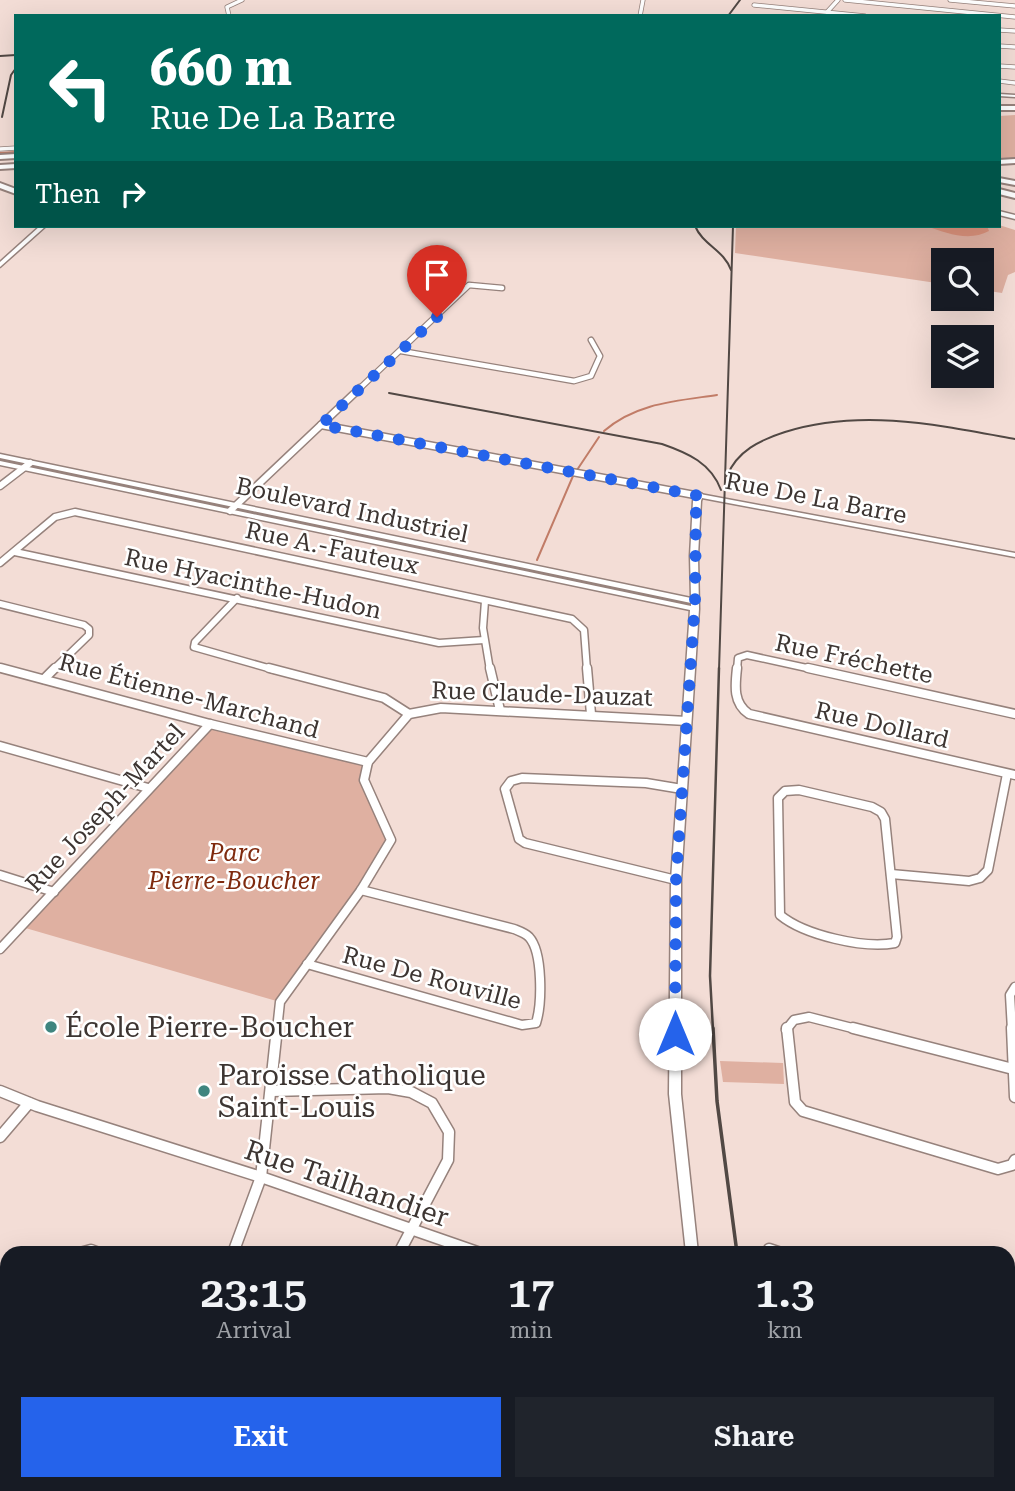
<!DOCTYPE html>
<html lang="en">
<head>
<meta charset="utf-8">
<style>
  :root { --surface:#171b24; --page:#20242c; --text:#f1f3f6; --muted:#9ea1a6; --accent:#2563eb }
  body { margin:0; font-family:"Roboto Serif",serif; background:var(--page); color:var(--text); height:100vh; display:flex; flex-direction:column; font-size:26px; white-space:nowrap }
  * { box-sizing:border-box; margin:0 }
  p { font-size:23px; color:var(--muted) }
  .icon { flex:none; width:38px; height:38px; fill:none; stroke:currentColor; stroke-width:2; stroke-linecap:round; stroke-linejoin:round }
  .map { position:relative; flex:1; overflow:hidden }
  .sheet { position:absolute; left:0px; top:1246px; width:1015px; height:245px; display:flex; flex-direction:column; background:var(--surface); border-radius:21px 21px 0 0; box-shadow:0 7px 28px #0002 }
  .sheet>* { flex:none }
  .hud { position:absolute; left:14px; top:14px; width:987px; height:214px; border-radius:0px; box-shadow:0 7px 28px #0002; background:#00695c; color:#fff; overflow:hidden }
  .tools { position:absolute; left:931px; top:248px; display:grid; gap:14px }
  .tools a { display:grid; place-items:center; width:63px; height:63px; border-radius:0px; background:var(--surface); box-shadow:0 7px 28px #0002; font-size:35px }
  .pin { position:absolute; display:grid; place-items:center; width:60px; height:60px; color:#fff; margin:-72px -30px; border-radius:50% 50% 50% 0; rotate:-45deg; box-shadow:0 0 7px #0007 }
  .pin .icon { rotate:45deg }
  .me { position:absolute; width:77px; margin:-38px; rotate:0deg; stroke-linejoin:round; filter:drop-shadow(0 0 5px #0008) }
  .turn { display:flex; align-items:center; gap:24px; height:147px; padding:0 21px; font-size:32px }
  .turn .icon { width:91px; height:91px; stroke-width:2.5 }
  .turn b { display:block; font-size:49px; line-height:60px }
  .then { display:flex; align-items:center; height:66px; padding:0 21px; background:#0003; gap:14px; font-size:26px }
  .eta { display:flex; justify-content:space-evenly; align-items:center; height:119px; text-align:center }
  .eta b { font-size:42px; font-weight:600; line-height:49px }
  .action { display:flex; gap:14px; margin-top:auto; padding:14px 21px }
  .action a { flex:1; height:80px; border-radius:0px; background:var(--accent); color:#fff; font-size:28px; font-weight:600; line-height:80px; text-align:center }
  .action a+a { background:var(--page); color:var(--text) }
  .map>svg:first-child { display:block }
</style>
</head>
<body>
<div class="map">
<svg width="1015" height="1491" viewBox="0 0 1015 1491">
  <rect width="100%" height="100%" fill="#f3ddd6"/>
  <g fill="#dfb0a1">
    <polygon points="1015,115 1015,159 999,160 999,116"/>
    <polygon points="999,225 1015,230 1015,272 1008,275 1002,293 982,290 982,261 943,261 943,284 735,253 736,226"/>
    <polygon points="210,724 368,762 364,780 391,840 280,1002 22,927"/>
    <polygon points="720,1061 783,1063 784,1084 723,1082"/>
  </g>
  <path fill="#d9917b" d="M926 226H987L989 231C969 242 946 233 926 226Z"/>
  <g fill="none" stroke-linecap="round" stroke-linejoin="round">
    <g stroke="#c17c67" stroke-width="2">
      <polyline points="0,153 16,152"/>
      <path d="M604 431C636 403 676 401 717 395"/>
      <polyline points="577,470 599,437"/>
      <polyline points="537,560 573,476"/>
    </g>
    <g stroke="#96827c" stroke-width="5">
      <g id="minor-far4">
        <polyline points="845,0 1015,17"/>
        <polyline points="950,0 1015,6"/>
        <polyline points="754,5 865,16"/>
        <polyline points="827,12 838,0"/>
        <polyline points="229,16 227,7 242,0"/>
        <polyline points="640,16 643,0"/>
        <polyline points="999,30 1015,31"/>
        <polyline points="999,46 1015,47"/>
        <polyline points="999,66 1015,67"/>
        <polyline points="999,81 1015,83"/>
        <polyline points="0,149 16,148"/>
      </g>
    </g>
    <g stroke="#96827c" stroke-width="7">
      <g id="minor-far3">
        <polyline points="401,351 574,381 591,376 600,356 591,340"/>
        <polyline points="358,390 469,285 502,288"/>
      </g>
    </g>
    <g stroke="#96827c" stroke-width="9">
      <g id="minor-far2">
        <polyline points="321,425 700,496"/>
        <polyline points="0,486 30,463"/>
        <polyline points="230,511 360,388"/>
        <polyline points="15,552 439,643 484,640"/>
        <polyline points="0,563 55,517 75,512 572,619 584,630 587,670"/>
        <polyline points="237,598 195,642 194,647 275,670"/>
        <polyline points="485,601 483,628 490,670"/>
        <polyline points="0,604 84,625 89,629 89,635 53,670"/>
        <polyline points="0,668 8,670"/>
        <polyline points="737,670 738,658 747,655 816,670"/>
      </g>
    </g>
    <g stroke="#96827c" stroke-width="11">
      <g id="minor-far1">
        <polyline points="1,668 210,724 368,762"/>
        <polyline points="269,668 384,698 409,714"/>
        <polyline points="490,668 500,710"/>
        <polyline points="587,668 591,714"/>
        <path d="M737 668C735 686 733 703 749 714L1015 775"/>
        <polyline points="808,668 1015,714"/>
        <polyline points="44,679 55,668"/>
        <polyline points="0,746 148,788"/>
        <path d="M799 790 872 807 881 812 885 819 897 937 895 943C864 949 804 935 780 915L778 798 785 791Z"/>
        <polyline points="891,874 969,881 980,878 988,870 1007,774"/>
        <polyline points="0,875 54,892"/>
        <polyline points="676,880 525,843 519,839 505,789 511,781 522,778 646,783 682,789"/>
        <polyline points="0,949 210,724"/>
        <path d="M307 964 522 1025 536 1023C542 1004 543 952 529 937 525 933 519 931 514 929L361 890"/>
        <polyline points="277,1030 280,1002 361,890 391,840 364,780 368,762 409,714 441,708 687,721"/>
        <polyline points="786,1030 794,1020 809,1017 860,1030"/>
        <polyline points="1012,1030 1010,995 1015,987"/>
      </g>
    </g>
    <g stroke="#96827c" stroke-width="13">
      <g id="minor">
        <polyline points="787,1028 795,1102 803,1111 998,1169 1012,1165 1015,1160"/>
        <polyline points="853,1028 1013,1069"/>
        <polyline points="1012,1028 1015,1097"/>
        <polyline points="0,1091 37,1106 261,1177 480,1253"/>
        <polyline points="272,1091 388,1088 411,1092 432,1103 449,1132 448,1160 399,1253"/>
        <polyline points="0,1137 29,1103"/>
        <polyline points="769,1249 781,1253"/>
        <polyline points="80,1253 91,1250 99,1253"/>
        <polyline points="233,1253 261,1177 277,1028"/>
        <polyline points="1008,1323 1015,1325"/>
        <polyline points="0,1422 7,1406"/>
        <polyline points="0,1468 7,1471"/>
        <polyline points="37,1484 53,1491"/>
        <polyline points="532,1484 547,1491"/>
        <polyline points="818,1484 820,1491"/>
        <polyline points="944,1484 964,1491"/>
        <polyline points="145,1491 147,1484"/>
      </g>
    </g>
    <g stroke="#96827c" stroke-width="3">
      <g id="tertiary">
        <polygon points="999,94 1015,95 1015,97 999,96"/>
        <polygon points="999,211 1015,215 1015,219 999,215"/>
        <polygon points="40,226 46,226 0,267 0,262"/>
        <polygon points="0,454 691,598 690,556 693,501 697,494 700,494 1015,553 1015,557 723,502 702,498 701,501 698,556 699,609 681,880 681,1094 698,1253 686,1253 669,1094 671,880 690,610 0,465 0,461 691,606 691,603 0,458"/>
        <polygon points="726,1484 740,1484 741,1491 727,1491"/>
      </g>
    </g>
    <g stroke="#96827c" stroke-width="4">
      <g id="motorway">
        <rect x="999" y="106" width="16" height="4"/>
        <polygon points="16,154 16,158 0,159 0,155"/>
        <polygon points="1015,159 1015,163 999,164 999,160"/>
        <polygon points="16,164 16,168 0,169 0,165"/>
        <polygon points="999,178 1015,181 1015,185 999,182"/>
        <polygon points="0,183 16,189 16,194 0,188"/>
        <polygon points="999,189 1015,193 1015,198 999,194"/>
      </g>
    </g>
    <use href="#minor-far4" stroke="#fff" stroke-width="3.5"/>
    <use href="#minor-far3" stroke="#fff" stroke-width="4.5"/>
    <use href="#minor-far2" stroke="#fff" stroke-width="6"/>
    <use href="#minor-far1" stroke="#fff" stroke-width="8"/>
    <use href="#minor" stroke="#fff" stroke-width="10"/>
    <use href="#tertiary" fill="#fff" fill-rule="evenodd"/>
    <use href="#motorway" fill="#fff" fill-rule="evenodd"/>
    <g stroke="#514844" stroke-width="2">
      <polyline points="728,16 740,0"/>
      <polyline points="0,56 16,55"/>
      <polyline points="2,117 11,75 16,68"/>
      <path d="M695 226C703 245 724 250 731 270"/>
      <path d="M389 393 662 444C688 453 711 463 721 490"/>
      <path d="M727 476C737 451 760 440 785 432 861 408 939 425 1015 439"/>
      <polyline points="719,670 733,226"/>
    </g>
    <polyline stroke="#514844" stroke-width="2.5" points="713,1030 710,976 719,668"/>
    <g stroke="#514844" stroke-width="3.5">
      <polyline points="713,1028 717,1101 737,1253"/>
      <polyline points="788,1484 789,1491"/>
    </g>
  </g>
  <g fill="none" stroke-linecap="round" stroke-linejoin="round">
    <polyline stroke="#2563eb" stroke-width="12" stroke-dasharray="0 21.6" points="437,317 321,425 700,496 696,508 695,601 676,880 675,1034"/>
  </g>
  <g fill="#3f857f" stroke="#fff" stroke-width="2.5">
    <circle cx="51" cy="1027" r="7"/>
    <circle cx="204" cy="1091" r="7"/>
  </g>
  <g text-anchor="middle" stroke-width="5" stroke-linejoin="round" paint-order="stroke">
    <g font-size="24" fill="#3d3532" stroke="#fff">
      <text transform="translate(816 498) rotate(11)" y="8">Rue De La Barre</text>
      <text transform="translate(352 510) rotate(12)" y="8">Boulevard Industriel</text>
      <text transform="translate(332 548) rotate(12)" y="8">Rue A.-Fauteux</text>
      <text transform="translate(253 584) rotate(12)" y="8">Rue Hyacinthe-Hudon</text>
      <text transform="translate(854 659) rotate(12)" y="8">Rue Fréchette</text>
      <text transform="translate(542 694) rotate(2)" y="8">Rue Claude-Dauzat</text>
      <text transform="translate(189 696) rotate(15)" y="8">Rue Étienne-Marchand</text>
      <text transform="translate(882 725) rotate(13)" y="8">Rue Dollard</text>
      <text transform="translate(105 808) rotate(-47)" y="8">Rue Joseph-Martel</text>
      <text transform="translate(432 978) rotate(15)" y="8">Rue De Rouville</text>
    </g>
    <g font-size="24" font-style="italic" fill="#7f2a0e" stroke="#fff">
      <text x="234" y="861">Parc<tspan x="234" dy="28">Pierre-Boucher</tspan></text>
    </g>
    <g font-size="28" fill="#3d3532" stroke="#fff" text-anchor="start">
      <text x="65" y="1037">École Pierre-Boucher</text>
      <text x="218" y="1085">Paroisse Catholique<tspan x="218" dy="32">Saint-Louis</tspan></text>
    </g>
    <g font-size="28" fill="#3d3532" stroke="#fff">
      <text transform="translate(347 1183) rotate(19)" y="10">Rue Tailhandier</text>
    </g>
  </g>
</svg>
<div class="tools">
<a><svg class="icon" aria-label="search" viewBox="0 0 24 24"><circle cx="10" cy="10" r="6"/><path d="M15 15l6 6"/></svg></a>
<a><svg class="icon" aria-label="layers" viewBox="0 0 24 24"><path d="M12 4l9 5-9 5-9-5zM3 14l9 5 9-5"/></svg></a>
</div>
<div class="pin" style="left:437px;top:317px;background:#d93025"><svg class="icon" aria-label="arrive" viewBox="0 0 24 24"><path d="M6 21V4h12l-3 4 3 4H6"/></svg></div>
<svg class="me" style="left:675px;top:1034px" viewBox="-20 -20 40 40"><circle r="19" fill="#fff"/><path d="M0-13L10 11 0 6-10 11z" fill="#2563eb"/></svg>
<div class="hud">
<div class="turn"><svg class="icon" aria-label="left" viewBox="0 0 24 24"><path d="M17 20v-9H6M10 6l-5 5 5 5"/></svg><div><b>660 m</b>Rue De La Barre</div></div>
<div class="then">Then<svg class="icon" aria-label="right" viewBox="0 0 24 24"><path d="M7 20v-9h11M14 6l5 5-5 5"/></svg></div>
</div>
<section class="sheet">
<div class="eta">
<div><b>23:15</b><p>Arrival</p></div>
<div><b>17</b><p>min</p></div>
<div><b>1.3</b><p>km</p></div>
</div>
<div class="action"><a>Exit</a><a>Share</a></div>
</section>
</div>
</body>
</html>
